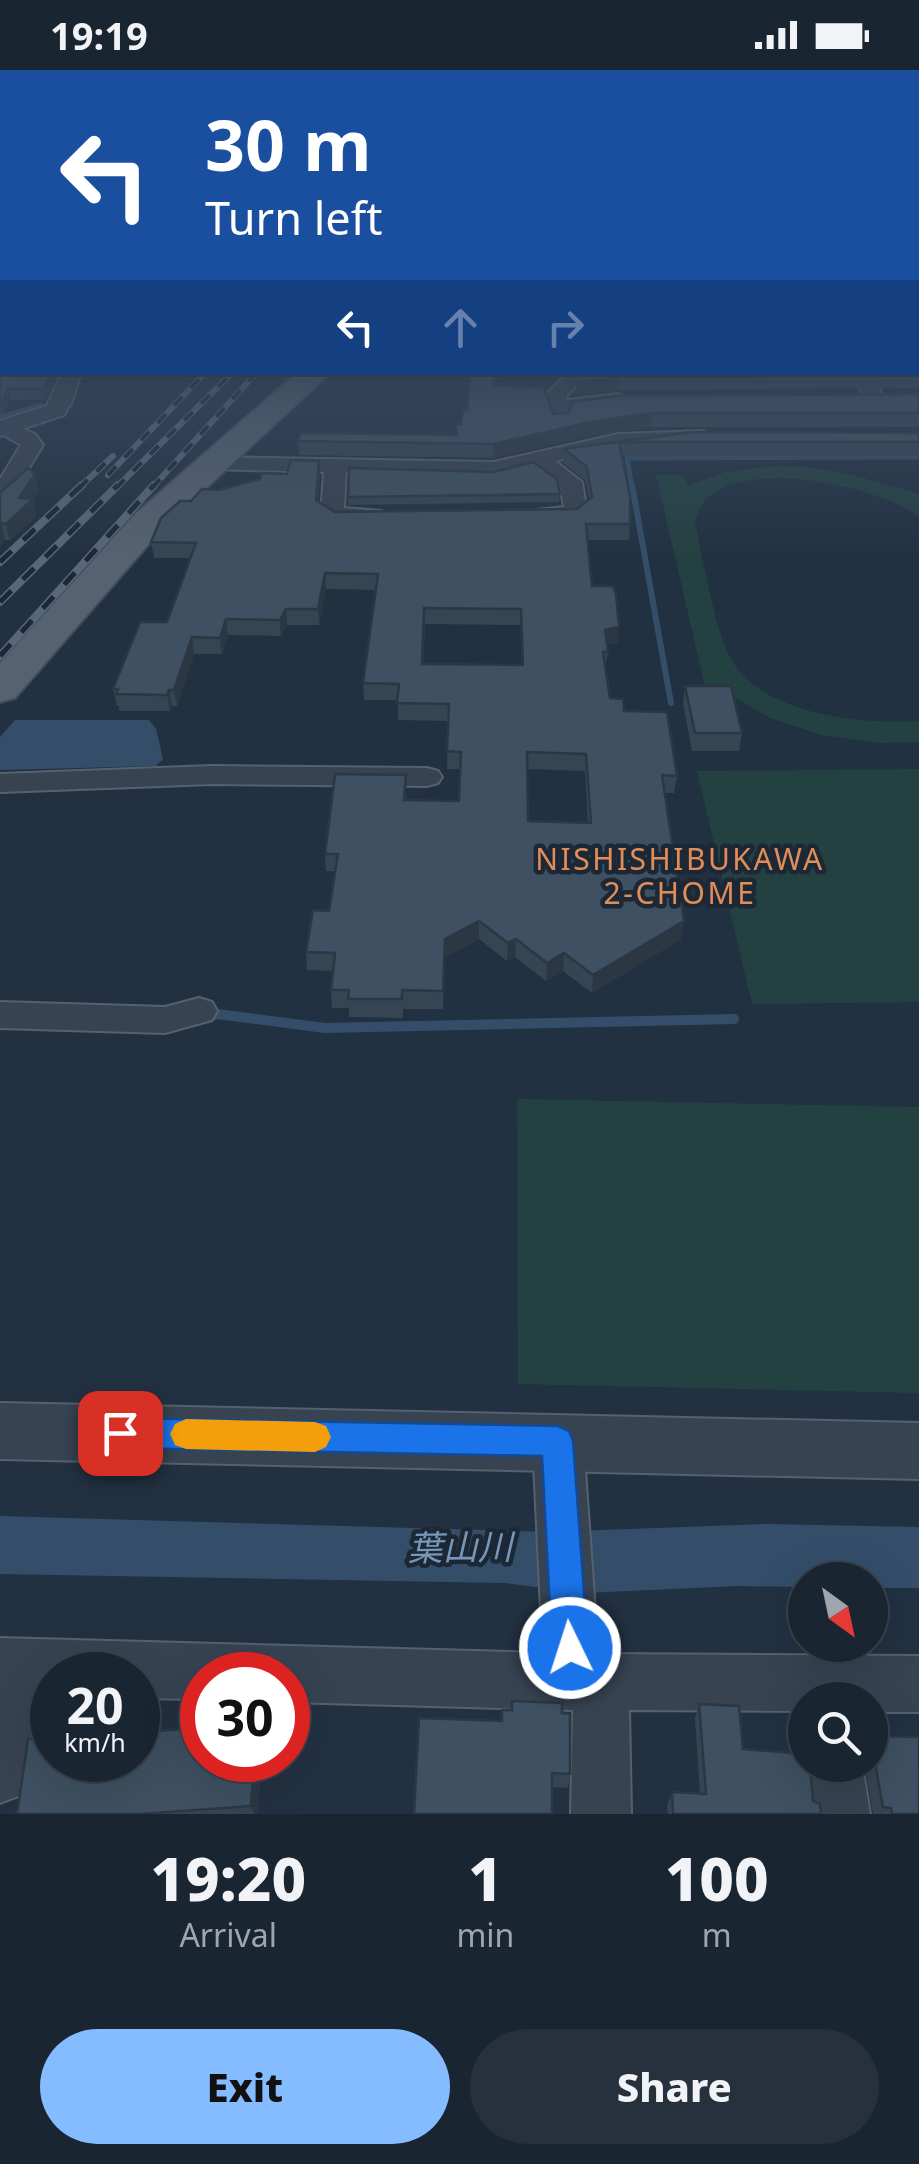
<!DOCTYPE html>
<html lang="en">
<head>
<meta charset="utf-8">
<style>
  :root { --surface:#1a2532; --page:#27313e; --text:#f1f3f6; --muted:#9fa5ac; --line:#38424d; --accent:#85bbff }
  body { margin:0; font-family:"Noto Sans","Noto Sans JP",sans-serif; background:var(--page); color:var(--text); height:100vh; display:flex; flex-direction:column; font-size:38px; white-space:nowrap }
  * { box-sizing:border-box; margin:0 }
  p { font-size:32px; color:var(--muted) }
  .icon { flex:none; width:55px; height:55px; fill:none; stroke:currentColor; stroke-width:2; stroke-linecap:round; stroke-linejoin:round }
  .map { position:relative; height:1744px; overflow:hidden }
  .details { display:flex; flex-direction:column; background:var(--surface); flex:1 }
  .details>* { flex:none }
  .banner { position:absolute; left:0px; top:0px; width:920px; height:305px; box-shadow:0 10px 40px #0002,0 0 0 2px var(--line); background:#1a4fa0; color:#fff; overflow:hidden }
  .needle { width:65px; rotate:147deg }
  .tools { position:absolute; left:788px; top:1492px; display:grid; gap:20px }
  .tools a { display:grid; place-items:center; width:100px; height:100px; border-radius:50%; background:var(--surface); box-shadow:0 10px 40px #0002,0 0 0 2px var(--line); font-size:50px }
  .speed { position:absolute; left:30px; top:1582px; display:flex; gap:20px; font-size:50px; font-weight:700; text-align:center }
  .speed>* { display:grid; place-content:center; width:130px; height:130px; border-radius:50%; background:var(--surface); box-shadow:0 10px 40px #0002,0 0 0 2px var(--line); line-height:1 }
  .speed small { font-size:25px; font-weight:400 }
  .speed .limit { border:15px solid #d22; background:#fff; color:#111 }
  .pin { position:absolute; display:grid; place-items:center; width:85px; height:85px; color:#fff; margin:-42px; border-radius:20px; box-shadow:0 5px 15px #0006 }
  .me { position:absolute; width:110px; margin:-55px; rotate:356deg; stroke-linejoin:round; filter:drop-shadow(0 0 8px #0008) }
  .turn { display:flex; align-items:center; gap:35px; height:210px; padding:0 40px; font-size:45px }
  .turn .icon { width:130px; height:130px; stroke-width:2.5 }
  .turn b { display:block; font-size:70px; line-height:85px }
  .lanes { display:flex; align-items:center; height:95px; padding:0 40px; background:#0003; justify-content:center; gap:50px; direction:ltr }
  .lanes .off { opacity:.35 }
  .eta { display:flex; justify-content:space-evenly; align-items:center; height:170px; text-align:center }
  .eta b { font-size:60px; font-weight:800; line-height:70px }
  .primary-button { display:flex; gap:20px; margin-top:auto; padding:20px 40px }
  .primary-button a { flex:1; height:115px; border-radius:60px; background:var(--accent); color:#111; font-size:40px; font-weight:800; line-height:115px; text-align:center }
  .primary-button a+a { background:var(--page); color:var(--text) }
  .status { display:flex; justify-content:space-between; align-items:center; height:70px; padding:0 50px; background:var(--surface); direction:ltr }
  .status svg { height:28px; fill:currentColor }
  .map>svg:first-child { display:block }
</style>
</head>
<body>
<div class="status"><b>19:19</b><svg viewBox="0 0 49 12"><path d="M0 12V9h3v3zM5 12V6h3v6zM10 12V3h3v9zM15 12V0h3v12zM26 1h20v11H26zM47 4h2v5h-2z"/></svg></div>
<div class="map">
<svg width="919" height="1744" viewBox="0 0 919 1744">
  <rect width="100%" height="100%" fill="#223142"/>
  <g fill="#244142">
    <path d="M774 396C836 396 862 408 919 424V447C879 414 706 377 695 453 704 491 713 554 730 587 759 645 863 655 919 651V672L878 673 822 665 770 648 730 625H707L656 405H684L688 416 725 402Z"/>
    <polygon points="919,699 919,932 752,934 697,701"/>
    <polygon points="517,1029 919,1037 919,1323 518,1314"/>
  </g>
  <g fill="#344e6a">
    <polygon points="15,650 149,650 156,659 163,689 156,696 0,700 0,667"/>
    <polygon points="0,1446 549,1462 767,1454 919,1457 919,1518 870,1518 870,1510 805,1510 805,1517 738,1516 584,1523 505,1513 0,1504"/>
  </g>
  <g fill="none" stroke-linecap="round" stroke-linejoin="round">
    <g stroke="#344e6a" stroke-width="5">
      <polyline points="0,347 41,335"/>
      <polyline points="632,418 627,388 919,387"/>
    </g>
    <polyline stroke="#344e6a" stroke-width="6" points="632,415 671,633"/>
    <polyline stroke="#344e6a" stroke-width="10" points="206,948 217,944 325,958 734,949"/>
    <g stroke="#55616f" stroke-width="4">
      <g id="minor">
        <polygon points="62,302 81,302 71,334 62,344 48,344 45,340"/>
        <polygon points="569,302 590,302 566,326 567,330 618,324 628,330 618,336 568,342 566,354 552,354 546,325"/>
        <polygon points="851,302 870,302 884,328 881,332 867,332"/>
        <polygon points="4,351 35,364 43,375 8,432 0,434 0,409 21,375 0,363 0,352"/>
        <path d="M703 361 713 367 710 371 618 376 555 391 582 412 587 443C575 454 537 457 524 446L528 441 564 437 560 415 533 396 494 406 346 402 344 438 382 441 386 446 374 453 324 450 321 445 324 402 211 399 200 393 211 387 494 392 618 364Z"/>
        <polygon points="212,696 427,698 438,701 442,707 438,713 427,716 212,714 0,722 0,704"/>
        <polygon points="199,928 212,932 217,941 212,950 165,963 0,958 0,932 165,937"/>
        <polygon points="558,1348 575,1355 583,1371 598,1584 919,1586 919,1642 870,1642 870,1630 805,1630 805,1641 629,1640 631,1744 571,1744 573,1640 288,1632 288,1605 202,1605 202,1629 138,1628 138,1605 52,1605 52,1625 43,1625 46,1632 21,1725 0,1733 0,1568 543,1583 533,1371 541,1355"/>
        <polygon points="805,1692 862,1695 870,1744 810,1744"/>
      </g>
    </g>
    <g stroke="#55616f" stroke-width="4">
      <g id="tertiary">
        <polygon points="55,333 64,335 67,340 64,345 0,366 0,351"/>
        <polygon points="0,1333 919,1353 919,1409 0,1389"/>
      </g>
    </g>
    <g stroke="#404c5a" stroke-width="4">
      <polygon id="primary" points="298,302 331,302 161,460 15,628 0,632 0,593 135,444"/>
    </g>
    <use href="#minor" fill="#374351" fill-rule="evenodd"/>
    <use href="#tertiary" fill="#374351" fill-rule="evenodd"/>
    <use href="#primary" fill="#556271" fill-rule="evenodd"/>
    <g stroke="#586779" stroke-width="6">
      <g id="rail-far1">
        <polyline points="108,405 206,302"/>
        <polyline points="79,418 113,386"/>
        <polyline points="116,418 233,302"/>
        <polyline points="152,418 257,302"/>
      </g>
    </g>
    <g stroke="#586779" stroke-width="8">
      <g id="rail">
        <polyline points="0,492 82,415"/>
        <polyline points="0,532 118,415"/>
        <polyline points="0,586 154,415"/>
      </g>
    </g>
    <use href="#rail-far1" stroke="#1c2836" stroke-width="4" stroke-dasharray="12" stroke-linecap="butt"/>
    <use href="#rail" stroke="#1c2836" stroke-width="5" stroke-dasharray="16" stroke-linecap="butt"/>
  </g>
  <g fill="#354553" fill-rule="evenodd">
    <polygon points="0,268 2,302 58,302 46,330 11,330 3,344 0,344"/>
    <polygon points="919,291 919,318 618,320 576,325 577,312 582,303"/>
    <polygon points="368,302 498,302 495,316 553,344 919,324 919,357 651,357 589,366 494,388 299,385 298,371 457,365 467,340 471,306 369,306"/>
    <path d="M692 362 919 363V386H622L630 454 629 470H587L592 516 618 573 607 575 608 582 605 599 610 628 624 641 677 706 674 723H664L681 869 592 923 563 901 546 911 515 887 507 891 479 869 445 887 443 939H403V948L349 947V938H332L331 920 333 901 307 900 306 882 329 841 335 801H326L325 784 406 705V730L459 731 460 699H447L448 651 398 650V630H364L363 613 376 520 326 519 319 555H287L281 566 228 565 222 584H194L177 636H172L170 641H119V636H117L113 619 167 552 190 488H154L151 472 191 431 219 420 320 406 318 431 335 442 577 439 589 430 586 411 563 393 564 379ZM425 554 521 555 522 595 423 594ZM527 699 585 701 588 753 528 751Z"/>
    <polygon points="39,420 33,429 36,446 10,470 5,470 0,477 0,423"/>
    <polygon points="560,424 559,432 348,435 348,427"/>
    <polygon points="685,616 742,663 739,681 692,681 683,633"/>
    <polygon points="512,1631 562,1643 570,1704 568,1718 552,1717 502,1651 511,1640"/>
    <polygon points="699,1634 743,1679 813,1731 821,1744 668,1744 667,1736 672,1722 700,1724 695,1648"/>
    <polygon points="870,1666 919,1744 873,1744 865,1695 870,1695"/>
    <polygon points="202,1690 261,1690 258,1744 17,1744"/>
  </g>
  <g fill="#2b3844">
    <polygon points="51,302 58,302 46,330 43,319"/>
    <polygon points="619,307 618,320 576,325 577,312"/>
    <polygon points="8,319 11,330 3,344 0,333"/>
    <polygon points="652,343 651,357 589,366 494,388 494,374 590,352"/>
    <polygon points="319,391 320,406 317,445 316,430"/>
    <polygon points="35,404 39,420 32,430 36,446 10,470 6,454 19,428"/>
    <polygon points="1,453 5,470 0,477 0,455"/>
    <polygon points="325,503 326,519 319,555 318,539"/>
    <polygon points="286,539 287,555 281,566 280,550"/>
    <polygon points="226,549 228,565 222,584 220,568"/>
    <polygon points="619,557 618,573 603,576 605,560"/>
    <polygon points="192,567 194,584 177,636 174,620"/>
    <polygon points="169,620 172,636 170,641 167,625"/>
    <polygon points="479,851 479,869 445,887 443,939 445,869"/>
    <polygon points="684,851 681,869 592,923 593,905"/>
    <polygon points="516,869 515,887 507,891 508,873"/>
    <polygon points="564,883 563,901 546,911 547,893"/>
    <polygon points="254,1690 261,1690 258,1744 254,1744 251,1736"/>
  </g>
  <g fill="#3e5061" stroke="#2b3844" stroke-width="2.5" fill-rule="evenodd">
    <polygon points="0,244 2,244 2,263 0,254"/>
    <polygon points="2,267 2,302 51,302 43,319 8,319 0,333 0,268"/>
    <polygon points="918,291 919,291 919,305 619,307 577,312 582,303 918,302"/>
    <polygon points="471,302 496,302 493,316 544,317 553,344 569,343 572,332 619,326 919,324 919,343 652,343 590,352 494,374 298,371 300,363 457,365 456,354 461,354 463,340 467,340"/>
    <path d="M692 362 919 363V372H619L630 426V454H586L592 516H613L616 524 619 557 605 560 608 582H603L610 628 623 629 624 641 667 642 677 706 662 705 684 851 593 905 564 883 547 893 516 869 508 873 479 851 445 869 443 921 402 920V929H348L349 920H331L335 883 306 882 313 840 329 841 338 784H325L335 704 406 705 404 730 459 731 461 682 447 681 449 634 397 633 399 614 363 613 378 504 325 503 318 539H286L280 550 226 549 220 568 192 567 174 620H169L167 625 116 624 118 619H113L140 552H167L196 473 151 472 161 448 180 431H191L202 419 219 420 260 409 262 403 287 404 291 390 319 391 316 430 335 442 577 439 592 427 587 397 564 379ZM424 538 521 539 523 595 422 594ZM527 682 586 684 591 753 528 751Z"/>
    <polygon points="533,392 557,409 560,424 348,427 349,398 494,402"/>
    <polygon points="28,398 35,404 19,428 33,429 6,454 1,453 0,455 0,423"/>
    <polygon points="685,616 731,616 742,663 695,663"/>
    <polygon points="512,1631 562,1633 562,1643 570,1644 570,1704 552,1703 552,1744 414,1744 419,1648 502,1651 502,1640 512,1640"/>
    <polygon points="699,1634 739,1636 743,1679 805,1684 805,1695 810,1695 813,1731 820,1734 821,1744 673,1744 672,1722 706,1724"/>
    <polygon points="202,1658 202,1690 254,1690 251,1736 140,1744 17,1744 28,1669 52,1668 52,1690 138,1690 138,1662"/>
    <polygon points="870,1666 919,1667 919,1744 892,1744 891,1738 883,1737"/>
  </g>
  <linearGradient id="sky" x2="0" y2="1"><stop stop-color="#131b24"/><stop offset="0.5" stop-color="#3e4e65"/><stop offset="1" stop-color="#3e4e65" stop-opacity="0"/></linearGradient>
  <rect width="919" height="488" fill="url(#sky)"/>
  <polygon fill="#1a73e8" stroke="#114b97" stroke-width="2.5" points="120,1348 558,1356 569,1361 573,1371 588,1578 583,1591 570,1596 557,1591 552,1578 542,1386 120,1378 108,1373 104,1363 108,1353"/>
  <polygon fill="#f59e0b" points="186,1349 315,1352 326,1356 331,1367 326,1377 315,1382 186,1379 175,1375 170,1364 175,1354"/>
  <g text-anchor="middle" stroke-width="9" stroke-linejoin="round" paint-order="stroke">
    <g font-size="30" letter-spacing="2.5" fill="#e08d5a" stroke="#1c2836">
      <text x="680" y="800">NISHISHIBUKAWA<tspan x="680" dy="34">2-CHOME</tspan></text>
    </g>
    <g font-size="35" font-style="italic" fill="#7896b6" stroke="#1c2836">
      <text transform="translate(460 1478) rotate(-1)" y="12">葉山川</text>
    </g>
  </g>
</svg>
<div class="tools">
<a><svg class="needle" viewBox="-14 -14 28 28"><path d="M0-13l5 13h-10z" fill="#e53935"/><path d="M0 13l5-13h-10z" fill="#9fa5ac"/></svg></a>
<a><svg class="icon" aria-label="search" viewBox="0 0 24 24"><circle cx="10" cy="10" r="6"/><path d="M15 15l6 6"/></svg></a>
</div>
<div class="speed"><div>20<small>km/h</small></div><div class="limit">30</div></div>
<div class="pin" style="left:120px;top:1363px;background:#d93025"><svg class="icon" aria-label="arrive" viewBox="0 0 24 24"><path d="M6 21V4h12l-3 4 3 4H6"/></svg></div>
<svg class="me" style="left:570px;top:1578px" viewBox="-20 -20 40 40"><circle r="17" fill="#1a73e8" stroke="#fff" stroke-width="3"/><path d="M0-11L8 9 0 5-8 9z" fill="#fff"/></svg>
<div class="banner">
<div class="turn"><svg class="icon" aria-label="left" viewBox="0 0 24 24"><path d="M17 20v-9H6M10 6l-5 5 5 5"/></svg><div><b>30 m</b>Turn left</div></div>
<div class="lanes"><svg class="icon" aria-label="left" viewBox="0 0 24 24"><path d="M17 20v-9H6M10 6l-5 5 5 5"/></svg><svg class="icon off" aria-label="ahead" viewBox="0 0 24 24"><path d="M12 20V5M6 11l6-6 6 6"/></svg><svg class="icon off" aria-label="right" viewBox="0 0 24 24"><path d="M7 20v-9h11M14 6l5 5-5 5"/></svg></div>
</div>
</div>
<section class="details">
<div class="eta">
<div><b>19:20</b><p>Arrival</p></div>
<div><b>1</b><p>min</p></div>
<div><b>100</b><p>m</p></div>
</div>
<div class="primary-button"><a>Exit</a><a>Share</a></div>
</section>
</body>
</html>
